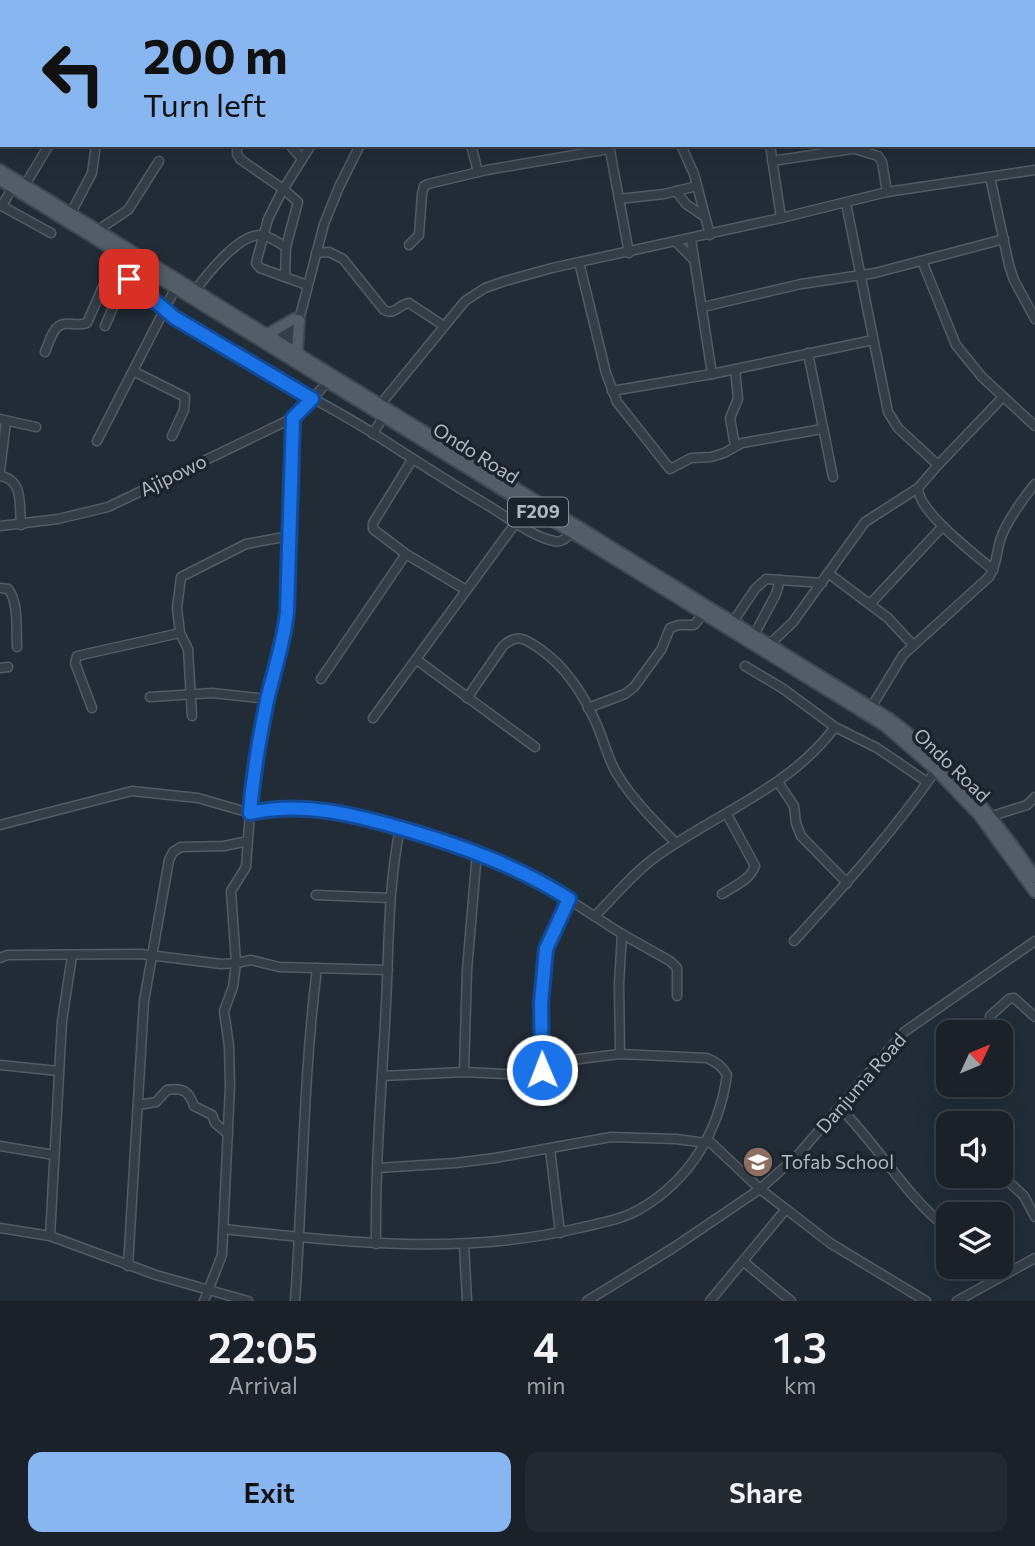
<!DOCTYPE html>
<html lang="en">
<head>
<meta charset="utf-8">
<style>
  :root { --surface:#1a2129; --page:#232931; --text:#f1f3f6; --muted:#9fa3a8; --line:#383e46; --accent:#88b6f1 }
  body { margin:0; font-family:Commissioner,sans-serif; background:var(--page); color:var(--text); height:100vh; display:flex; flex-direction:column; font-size:26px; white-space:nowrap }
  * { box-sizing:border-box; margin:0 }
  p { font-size:23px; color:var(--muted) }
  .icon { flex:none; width:38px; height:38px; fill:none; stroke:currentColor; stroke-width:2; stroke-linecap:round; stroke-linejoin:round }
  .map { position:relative; height:1301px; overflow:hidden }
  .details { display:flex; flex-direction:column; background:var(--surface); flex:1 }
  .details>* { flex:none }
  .hud { position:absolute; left:0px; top:0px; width:1036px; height:147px; box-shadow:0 7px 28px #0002,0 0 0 2px var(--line); background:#88b6f1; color:#111; overflow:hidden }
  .needle { width:46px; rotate:46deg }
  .fabs { position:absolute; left:936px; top:1020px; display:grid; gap:14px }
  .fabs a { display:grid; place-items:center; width:77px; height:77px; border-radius:14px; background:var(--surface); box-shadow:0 7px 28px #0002,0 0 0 2px var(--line); font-size:35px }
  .pin { position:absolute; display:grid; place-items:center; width:60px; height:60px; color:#fff; margin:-30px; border-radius:14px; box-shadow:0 4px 10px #0006 }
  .me { position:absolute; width:77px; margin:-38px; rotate:359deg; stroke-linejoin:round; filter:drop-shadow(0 0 5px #0008) }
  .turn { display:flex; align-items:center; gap:24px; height:147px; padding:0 28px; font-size:32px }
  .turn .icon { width:91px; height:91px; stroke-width:2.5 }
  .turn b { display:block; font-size:49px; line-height:60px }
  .eta { display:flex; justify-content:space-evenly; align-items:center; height:119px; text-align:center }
  .eta b { font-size:42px; font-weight:600; line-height:49px }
  .button { display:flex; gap:14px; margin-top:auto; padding:14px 28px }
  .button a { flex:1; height:80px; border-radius:14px; background:var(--accent); color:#111; font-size:28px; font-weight:600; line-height:80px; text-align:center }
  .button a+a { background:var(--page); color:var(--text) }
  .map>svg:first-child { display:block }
</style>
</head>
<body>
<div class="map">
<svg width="1035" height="1301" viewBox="0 0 1035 1301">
  <rect width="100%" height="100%" fill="#222c37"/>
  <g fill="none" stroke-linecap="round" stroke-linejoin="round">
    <g stroke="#535c65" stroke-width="11">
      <g id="minor">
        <polyline points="331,0 333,2"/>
        <polyline points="654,0 655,2"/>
        <polyline points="758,0 771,2"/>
        <polyline points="5,2 5,0"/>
        <polyline points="81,2 81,0"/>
        <polyline points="424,2 425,0"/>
        <polyline points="438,2 439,0"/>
        <polyline points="476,2 477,0"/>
        <polyline points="611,2 620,0"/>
        <polyline points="752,2 752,0"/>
        <polyline points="844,2 844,0"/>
        <polyline points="914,2 914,0"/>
        <polyline points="0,9 2,11"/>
        <polyline points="1034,114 1035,114"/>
        <polyline points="237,145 237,154 240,159 283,189 298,202 286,247 285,277"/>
        <polyline points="290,145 302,159"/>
        <polyline points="471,145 478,172"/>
        <polyline points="609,145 629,253"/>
        <polyline points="681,145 694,174 710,235"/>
        <polyline points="770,145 781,218"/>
        <polyline points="848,147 878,156 882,162 887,192"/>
        <polyline points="772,161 852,149"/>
        <polyline points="990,177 1009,265 1014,280 1035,319"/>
        <polyline points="25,185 49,145"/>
        <polyline points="676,191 686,204 705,217"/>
        <polyline points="619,199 664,194 697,186"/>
        <polyline points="846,203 888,412 898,428 938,465"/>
        <polyline points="0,205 51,233"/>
        <polyline points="2,206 12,188"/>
        <polyline points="71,213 92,173 96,145"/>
        <polyline points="98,230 128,210 159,161"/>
        <polyline points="691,239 712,374"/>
        <polyline points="676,242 692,258"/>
        <polyline points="409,245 419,235 422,194 424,186 428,184 487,170 609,149"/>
        <path d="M316 253 329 252 343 259 384 310C395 316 399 304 409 303L444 326"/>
        <polyline points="922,261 956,345 982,377 1035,426"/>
        <polyline points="579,262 606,373 617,402 670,469 691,458 711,457 724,453 742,443 822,429"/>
        <path d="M129 279C200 347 294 383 376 435 413 459 450 483 489 506 507 517 533 537 554 541 562 543 566 538 571 533"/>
        <polyline points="307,285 260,268 256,263 268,219 281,193 311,145"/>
        <path d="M195 291C207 274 239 234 261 235 270 236 278 243 286 247"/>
        <polyline points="703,307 801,284 875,273 1004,239"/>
        <polyline points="105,326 121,289 140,267"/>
        <polyline points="277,345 294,320"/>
        <path d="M45 352C49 343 53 325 64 324 72 323 79 326 87 323L108 275 122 252"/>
        <polyline points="284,352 299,320 324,224 339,187 360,145"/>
        <polyline points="808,353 833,477"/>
        <polyline points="735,369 738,399 730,418 735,446"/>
        <polyline points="133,371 185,397 184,410 172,436"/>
        <polyline points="612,391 712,374 873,340"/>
        <polyline points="380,405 465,301 485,288 505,281 552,268 781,218 887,192 1035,170"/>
        <polyline points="0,419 36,427"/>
        <polyline points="373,434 383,417"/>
        <polyline points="97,441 175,289"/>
        <polyline points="412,460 373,523 373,529 406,554 466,590"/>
        <polyline points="0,471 6,421"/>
        <path d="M0 476C24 480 19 505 21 525"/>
        <path d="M918 488C918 512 975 554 993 570"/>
        <polyline points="0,526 58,519 108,507 293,418 327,383"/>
        <polyline points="828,573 888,618 913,645"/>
        <path d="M0 588 8 589C19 602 16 630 17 647"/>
        <polyline points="871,603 943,526"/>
        <polyline points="733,622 755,589 766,579 822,583"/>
        <polyline points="754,635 776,594 780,580"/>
        <polyline points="770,644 793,622 865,522 918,488 938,465 1002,398"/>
        <polyline points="417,660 535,747"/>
        <polyline points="745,666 782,688 835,727 877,748 927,782"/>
        <polyline points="0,668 8,667"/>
        <polyline points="321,679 406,554"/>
        <polyline points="150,697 212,693 268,699"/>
        <path d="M467 698 503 646C517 633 526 639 540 649 566 667 584 695 597 725 604 741 608 759 617 774 633 800 655 822 676 843"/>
        <path d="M872 706 903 655 989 577C998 564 996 549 1002 535 1010 516 1022 500 1035 484"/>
        <polyline points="92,708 75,663 77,656 180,633"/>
        <polyline points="588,708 625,694 634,687 661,650 670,628 679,625 694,625 703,614"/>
        <polyline points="192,716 188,649 180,633 177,608 181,577 246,544 289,536"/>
        <polyline points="373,718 528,506"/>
        <polyline points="778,782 794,806 796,823 801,836 847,883"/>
        <polyline points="992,816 1027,805 1035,797"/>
        <polyline points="0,825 132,791 198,798 250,813 286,809 314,809 357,816 454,844 511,867 546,885 622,934 670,961 677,968 677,996"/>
        <path d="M722 894C734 886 750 880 755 866L727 814"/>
        <polyline points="316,895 390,898"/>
        <path d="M595 916C615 896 634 872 657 856 717 813 790 788 835 727"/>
        <path d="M794 941C844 886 894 831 936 770"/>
        <polyline points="0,958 7,955 141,954 221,964 236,963 231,891 246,867 252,785 287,612 293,418"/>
        <polyline points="990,1016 1009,999 1014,998 1035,1017"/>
        <polyline points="620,1054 619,984 622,934"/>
        <polyline points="0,1065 58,1071"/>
        <polyline points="542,1070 541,1003 546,949 569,899"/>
        <polyline points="464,1072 467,970 477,852"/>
        <path d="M138 1105 156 1102 167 1090C184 1087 189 1092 194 1106L212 1115 215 1123 228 1134"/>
        <path d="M840 1108C879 1146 905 1196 948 1229"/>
        <polyline points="708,1140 760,1189 830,1243 926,1301"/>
        <polyline points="0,1146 54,1155"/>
        <polyline points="550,1149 560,1233"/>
        <polyline points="378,1168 455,1163 495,1158 611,1137 676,1139 706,1143"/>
        <polyline points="1001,1175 1024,1196 1035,1217"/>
        <polyline points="0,1228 50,1236 156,1275 248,1301"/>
        <path d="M224 1229C342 1242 462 1256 579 1228 600 1223 621 1220 640 1209 690 1180 719 1131 727 1075 722 1066 716 1062 707 1058L620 1054 555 1062 542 1070 525 1075 464 1072 382 1076"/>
        <polyline points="50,1236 62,1021 72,956"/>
        <path d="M376 1244C375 1164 382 1084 386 1004 389 945 388 887 400 828"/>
        <polyline points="464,1244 467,1301"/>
        <polyline points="744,1262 791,1301"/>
        <polyline points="128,1266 144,1001 169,860 173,852 181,847 224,846 248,841"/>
        <polyline points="204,1301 222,1255 230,1086 229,1046 224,1011 233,987 236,963 251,960 279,967 388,970"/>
        <path d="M295 1301C303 1190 303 1079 317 968"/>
        <polyline points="587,1301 673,1248 760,1189 797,1156 904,1032 1035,941"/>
        <polyline points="710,1301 786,1209"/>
        <polyline points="957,1301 1035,1258"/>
      </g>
    </g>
    <g stroke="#3f4751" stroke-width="14">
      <g id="major">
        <path d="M0 170 890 719C949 763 994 817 1035 877"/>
        <polyline points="0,180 884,725 936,770 979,815 1035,892"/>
        <polyline points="266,335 294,319"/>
        <polyline points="297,353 299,320"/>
      </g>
    </g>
    <use href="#minor" stroke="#353e47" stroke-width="8"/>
    <use href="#major" stroke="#535d68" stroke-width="10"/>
  </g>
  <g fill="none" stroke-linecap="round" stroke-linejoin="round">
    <g stroke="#114b97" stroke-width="18">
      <path id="route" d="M129 279 175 318 312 399 293 418 287 612C284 641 275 668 268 696 260 734 253 774 250 813 304 801 356 815 407 830 465 847 519 867 569 899L546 949 541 1003 542 1070"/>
    </g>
    <use href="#route" stroke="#1a73e8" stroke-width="12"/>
  </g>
  <defs>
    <g id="school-disc" transform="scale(1.575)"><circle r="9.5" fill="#8d6e63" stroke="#1b232c"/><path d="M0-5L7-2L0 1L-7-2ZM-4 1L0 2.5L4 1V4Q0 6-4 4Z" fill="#fff"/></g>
  </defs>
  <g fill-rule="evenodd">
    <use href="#school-disc" x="758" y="1162"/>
  </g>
  <g text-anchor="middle" stroke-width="7" stroke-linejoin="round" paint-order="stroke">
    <rect fill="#1b232c" stroke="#838c96" stroke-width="2" x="508" y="497.5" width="60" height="29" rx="5"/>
    <g font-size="18" font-weight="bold" fill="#b0b9c4">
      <text x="538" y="518">F209</text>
    </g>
    <g font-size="19" fill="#b0b9c4" stroke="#1b232c">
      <text transform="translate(476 453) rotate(32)" y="7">Ondo Road</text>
      <text transform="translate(173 475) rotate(-26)" y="7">Ajipowo</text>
      <text transform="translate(952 765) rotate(44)" y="7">Ondo Road</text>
      <text transform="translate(861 1083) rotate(-49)" y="7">Danjuma Road</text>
    </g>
    <g font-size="19" fill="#b0b9c4" stroke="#1b232c" text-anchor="start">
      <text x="781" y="1169">Tofab School</text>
    </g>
  </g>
</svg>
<div class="fabs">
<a><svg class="needle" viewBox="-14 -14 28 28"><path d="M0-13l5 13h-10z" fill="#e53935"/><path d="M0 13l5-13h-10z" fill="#9fa3a8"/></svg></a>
<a><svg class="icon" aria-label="sound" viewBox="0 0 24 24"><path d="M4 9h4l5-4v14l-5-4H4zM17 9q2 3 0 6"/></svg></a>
<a><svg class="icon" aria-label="layers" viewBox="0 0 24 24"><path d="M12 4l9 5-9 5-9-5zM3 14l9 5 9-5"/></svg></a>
</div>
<div class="pin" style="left:129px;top:279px;background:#d93025"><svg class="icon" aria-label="arrive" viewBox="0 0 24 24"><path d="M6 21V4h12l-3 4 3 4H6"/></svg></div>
<svg class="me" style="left:542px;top:1070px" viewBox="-20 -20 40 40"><circle r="17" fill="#1a73e8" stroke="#fff" stroke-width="3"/><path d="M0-11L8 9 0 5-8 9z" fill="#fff"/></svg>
<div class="hud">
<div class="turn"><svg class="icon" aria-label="left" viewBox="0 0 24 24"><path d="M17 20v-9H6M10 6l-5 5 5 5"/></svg><div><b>200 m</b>Turn left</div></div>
</div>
</div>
<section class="details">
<div class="eta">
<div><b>22:05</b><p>Arrival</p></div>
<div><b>4</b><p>min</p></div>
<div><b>1.3</b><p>km</p></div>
</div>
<div class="button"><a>Exit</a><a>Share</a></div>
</section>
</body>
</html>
